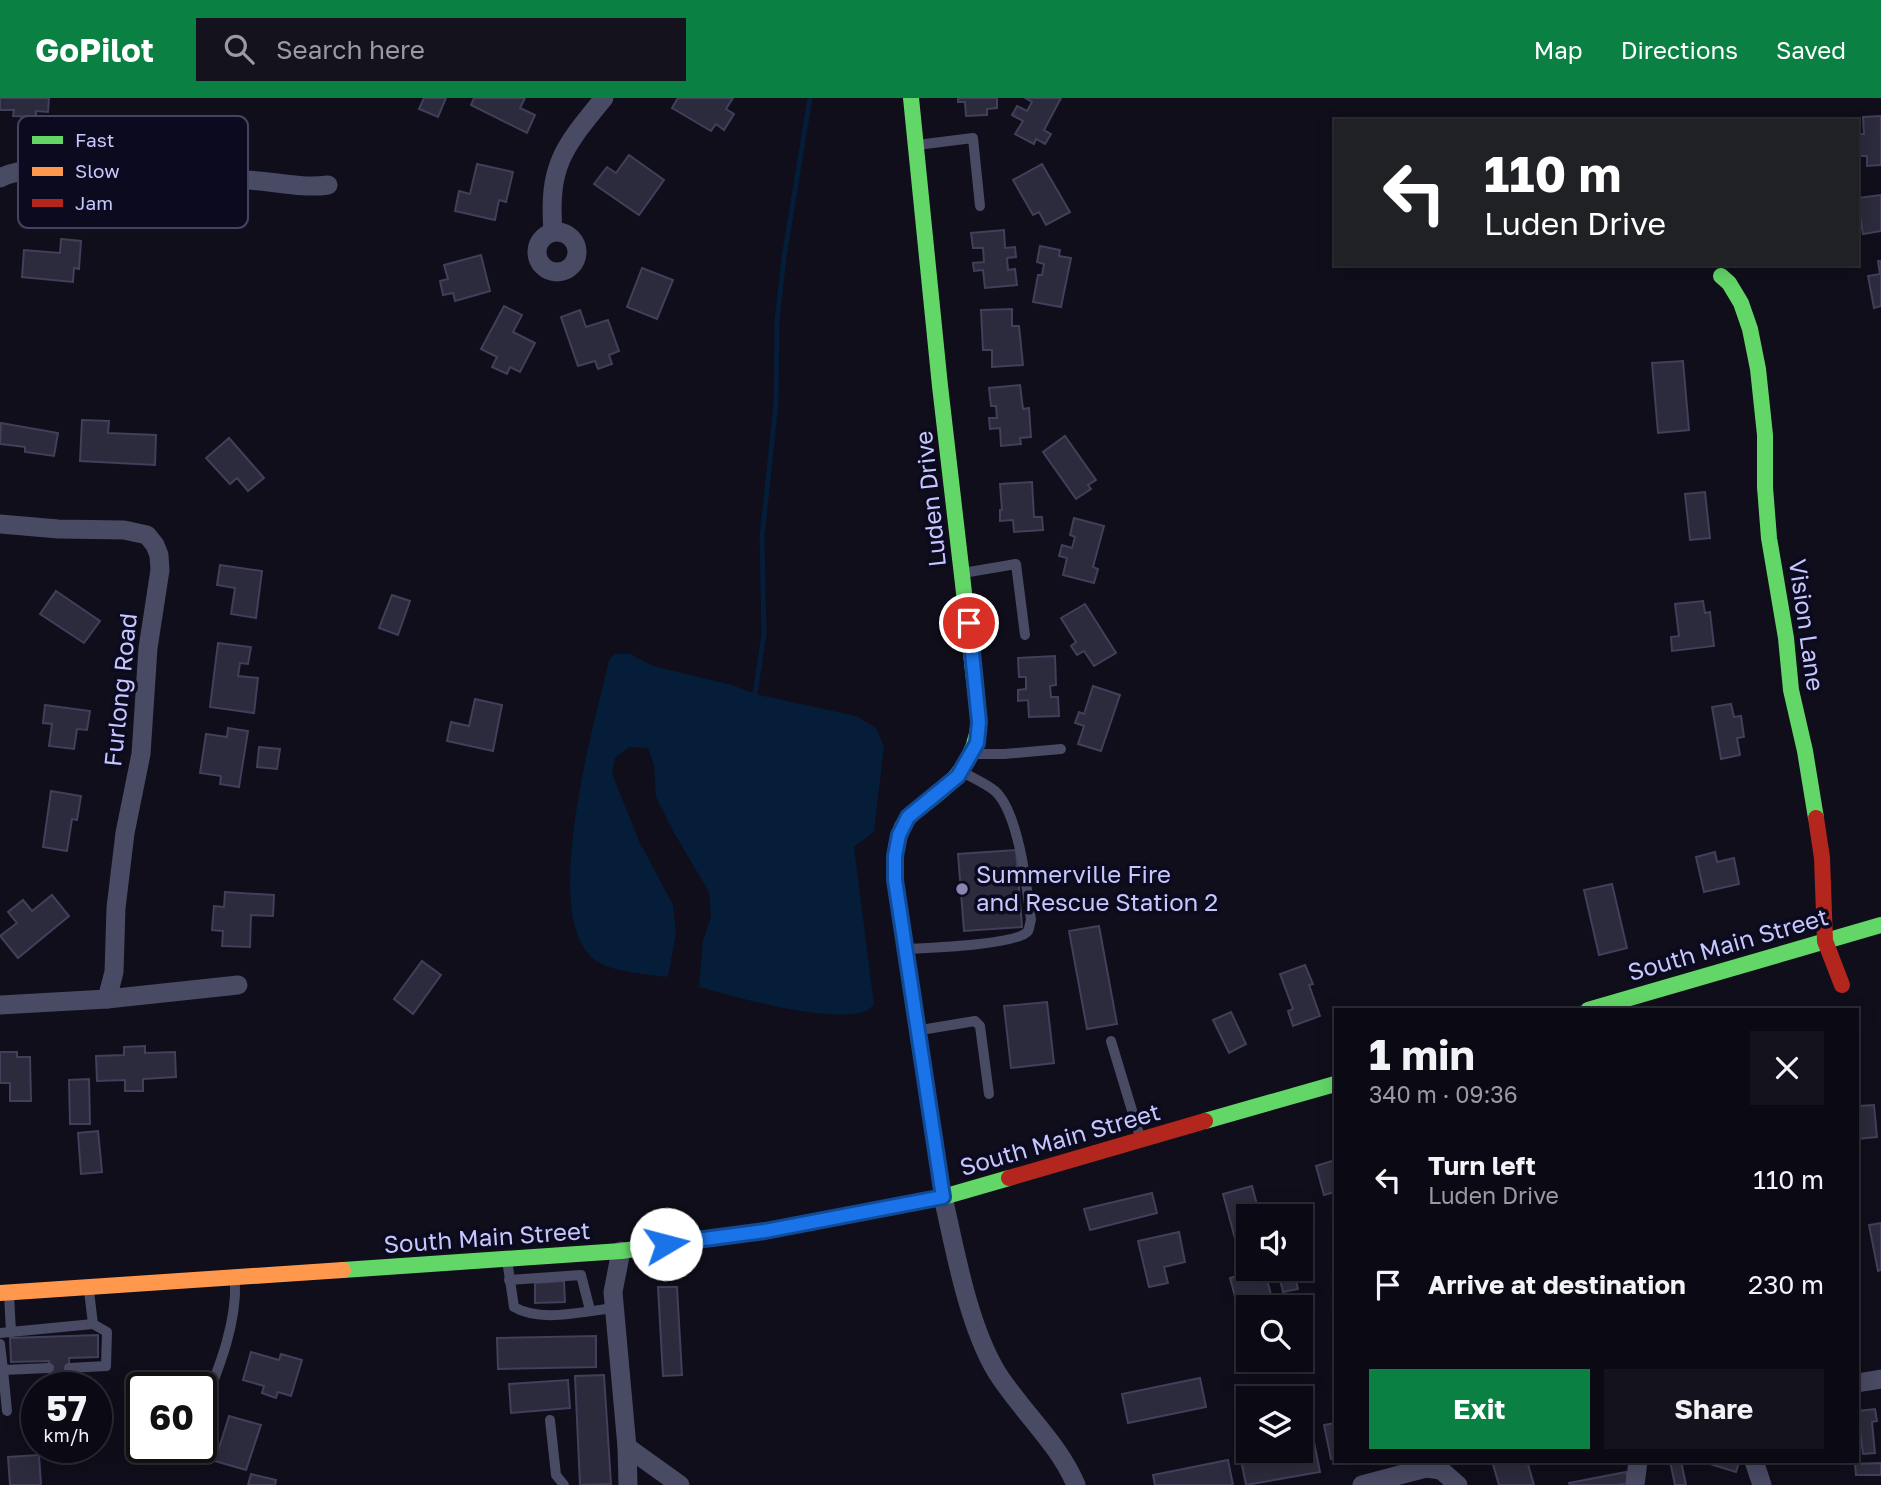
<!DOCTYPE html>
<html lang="en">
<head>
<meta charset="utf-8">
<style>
  :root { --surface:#0b0a14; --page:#14131d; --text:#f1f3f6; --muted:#9a9aa0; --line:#2b2b34; --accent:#0b8043 }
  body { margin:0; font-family:"Golos Text",sans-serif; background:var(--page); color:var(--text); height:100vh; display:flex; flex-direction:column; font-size:26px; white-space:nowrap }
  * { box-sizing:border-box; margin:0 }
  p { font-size:23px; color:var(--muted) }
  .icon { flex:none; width:38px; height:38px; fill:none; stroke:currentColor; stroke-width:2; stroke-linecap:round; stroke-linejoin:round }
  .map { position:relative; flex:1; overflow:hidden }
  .sheet { position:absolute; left:1334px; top:910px; width:525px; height:455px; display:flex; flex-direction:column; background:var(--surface); border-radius:0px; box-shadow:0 4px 18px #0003,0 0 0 2px var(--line) }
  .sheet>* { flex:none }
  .top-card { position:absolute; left:1334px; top:21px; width:525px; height:147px; border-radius:0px; box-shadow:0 4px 18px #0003,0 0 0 2px var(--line); background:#202124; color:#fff; overflow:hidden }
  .controls { position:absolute; left:1236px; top:1106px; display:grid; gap:14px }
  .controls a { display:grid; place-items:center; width:77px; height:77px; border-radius:0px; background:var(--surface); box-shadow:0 4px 18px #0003,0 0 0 2px var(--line); font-size:35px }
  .speed { position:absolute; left:21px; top:1274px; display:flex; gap:14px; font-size:35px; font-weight:700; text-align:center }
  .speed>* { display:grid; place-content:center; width:91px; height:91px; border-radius:50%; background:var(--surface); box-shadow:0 4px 18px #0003,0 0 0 2px var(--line); line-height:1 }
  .speed small { font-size:18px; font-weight:400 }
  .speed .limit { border:4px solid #111; border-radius:10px; background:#fff; color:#111 }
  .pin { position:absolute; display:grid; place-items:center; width:60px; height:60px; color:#fff; margin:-30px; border:4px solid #fff; border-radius:50%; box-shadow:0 2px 7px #0007 }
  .me { position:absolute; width:77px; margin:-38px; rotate:82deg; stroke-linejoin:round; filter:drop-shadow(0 0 5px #0008) }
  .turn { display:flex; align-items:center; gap:24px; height:147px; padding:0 35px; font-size:32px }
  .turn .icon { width:91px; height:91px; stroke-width:2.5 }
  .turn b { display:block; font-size:49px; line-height:60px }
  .round { display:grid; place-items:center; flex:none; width:74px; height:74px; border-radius:0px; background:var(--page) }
  .head { display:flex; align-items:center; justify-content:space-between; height:119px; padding:0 35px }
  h1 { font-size:42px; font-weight:700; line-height:52px }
  .primary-button { display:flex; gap:14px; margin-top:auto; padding:14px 35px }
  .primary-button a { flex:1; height:80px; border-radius:0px; background:var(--accent); color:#fff; font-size:28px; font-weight:700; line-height:80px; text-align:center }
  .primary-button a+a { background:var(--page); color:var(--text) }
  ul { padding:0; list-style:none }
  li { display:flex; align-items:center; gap:21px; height:105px; padding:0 35px }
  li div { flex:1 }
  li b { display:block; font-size:26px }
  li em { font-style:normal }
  header { display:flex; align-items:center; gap:42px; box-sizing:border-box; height:98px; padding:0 35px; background:var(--accent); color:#fff }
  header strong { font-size:33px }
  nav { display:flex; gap:38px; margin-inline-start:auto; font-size:24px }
  .search { width:490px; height:63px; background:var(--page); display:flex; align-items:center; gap:18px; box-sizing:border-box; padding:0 24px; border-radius:0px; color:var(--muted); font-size:26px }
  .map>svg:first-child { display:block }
</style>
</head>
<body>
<header>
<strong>GoPilot</strong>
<div class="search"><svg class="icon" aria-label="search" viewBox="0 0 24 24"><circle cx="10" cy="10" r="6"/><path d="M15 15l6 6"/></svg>Search here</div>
<nav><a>Map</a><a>Directions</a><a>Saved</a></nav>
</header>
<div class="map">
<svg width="1881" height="1387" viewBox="0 0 1881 1387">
  <rect width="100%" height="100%" fill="#0f0e1a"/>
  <path fill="#051d39" d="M614 556H630L653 568 732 587 755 596 856 618 876 630 884 648 874 734 854 749 874 907C870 910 866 914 860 915 817 923 741 900 699 889L703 842 711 819 709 794 673 733 656 699 654 667 648 650 629 649 615 660 612 676 640 745 673 807 676 835 668 879C648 876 618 875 600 865 534 830 596 621 609 562Z"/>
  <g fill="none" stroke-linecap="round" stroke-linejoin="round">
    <polyline stroke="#051d39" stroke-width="5" points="755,596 764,536 762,439 776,305 777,223 784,159 810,0"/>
  </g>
  <g fill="#2c2b3d" stroke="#413f59" stroke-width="2">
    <polygon points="0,0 49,0 48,14 36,13 36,19 13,18 14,12 0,12"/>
    <polygon points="424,0 446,0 438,19 419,11"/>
    <polygon points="474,0 525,0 520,10 535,17 527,35 471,7"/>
    <polygon points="678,0 733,0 726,11 734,16 724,32 716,26 711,33 672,10"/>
    <polygon points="958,0 997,0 997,10 987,11 987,17 966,18 965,4 958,4"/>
    <polygon points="1025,0 1061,0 1044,32 1051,36 1045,46 1036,41 1034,46 1015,36 1023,23 1012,17 1017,8 1027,13 1032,4"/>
    <polygon points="1881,18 1881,67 1867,68 1867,58 1857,58 1857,36 1864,36 1863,19"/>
    <polygon points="629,57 664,82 639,117 594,86 607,69 616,75"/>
    <polygon points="477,66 513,74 506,104 499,102 495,122 455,113 459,93 470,96"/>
    <polygon points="1042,66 1070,114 1046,127 1039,114 1033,117 1013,82"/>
    <polygon points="1881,97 1881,133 1863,136 1857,100"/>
    <polygon points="1004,132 1005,150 1015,149 1016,159 1007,160 1008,172 1015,171 1017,187 985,190 983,172 974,173 973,165 984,164 983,150 973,150 971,135"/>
    <polygon points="61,141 81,143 79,171 74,170 73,184 22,179 24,152 60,155"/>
    <polygon points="1040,148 1060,152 1059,158 1071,160 1061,209 1033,204 1038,177 1042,177 1044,166 1037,164"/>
    <polygon points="481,157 490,193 455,203 453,195 443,197 440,183 448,181 444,167"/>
    <polygon points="1878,163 1881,163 1881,208 1874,210 1868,178 1880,176"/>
    <polygon points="642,170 673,182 657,221 627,209"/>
    <polygon points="504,208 522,217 513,234 535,245 520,274 510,269 507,276 492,269 497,259 481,251"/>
    <polygon points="1012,211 1012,228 1019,228 1023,267 992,269 992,252 983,252 981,212"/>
    <polygon points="580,212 586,229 608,222 619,253 609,257 612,266 598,271 595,263 578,268 561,219"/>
    <polygon points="1683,263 1689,332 1658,335 1652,265"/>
    <polygon points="1020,287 1023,311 1029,310 1031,339 1020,340 1021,346 1001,348 1000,330 990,331 989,320 997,320 996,308 991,308 989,290"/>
    <polygon points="82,322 109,323 108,335 156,337 155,367 80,363"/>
    <polygon points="1,325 58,335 54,358 25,354 25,349 0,346"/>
    <polygon points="1065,338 1096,382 1088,387 1091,391 1076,401 1043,354"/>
    <polygon points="229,340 264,380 248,393 237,380 230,386 206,360"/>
    <polygon points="1032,384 1034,419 1042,419 1043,432 1014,434 1013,422 1000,423 1000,412 1002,412 1000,386"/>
    <polygon points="1705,394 1710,440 1690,442 1685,396"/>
    <polygon points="1074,420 1104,428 1093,469 1098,471 1094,485 1063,477 1067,460 1059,458 1062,447 1072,450 1075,439 1070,437"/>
    <polygon points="220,467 262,473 256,520 231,516 235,490 217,487"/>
    <polygon points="56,493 100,523 84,545 40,516"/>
    <polygon points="392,497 410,503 398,537 379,530"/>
    <polygon points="1703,503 1705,515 1710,514 1714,548 1672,553 1671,539 1679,538 1675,506"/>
    <polygon points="1085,506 1116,555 1094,568 1084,553 1077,557 1071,548 1076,544 1061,520"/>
    <polygon points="218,545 251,549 248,566 240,565 238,578 258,580 254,615 210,609"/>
    <polygon points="1055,558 1056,587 1050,588 1051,599 1058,599 1059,618 1029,619 1028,602 1018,603 1018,592 1026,591 1026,579 1019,579 1018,560"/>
    <polygon points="1093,588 1120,597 1101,653 1078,646 1084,628 1075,625 1079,614 1084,616"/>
    <polygon points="475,601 502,607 493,653 447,643 451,624 469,628"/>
    <polygon points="1731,606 1734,619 1741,618 1744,639 1737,640 1740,657 1721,661 1712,609"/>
    <polygon points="45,607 90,613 87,632 77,631 74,651 49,648 52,626 43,625"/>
    <polygon points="228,630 248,633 239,689 220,686 221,678 200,675 206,636 227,639"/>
    <polygon points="259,649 280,651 277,671 257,669"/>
    <polygon points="51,693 81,698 77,722 72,721 67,753 43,749"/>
    <polygon points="1016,752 1022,829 964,833 958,756"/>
    <polygon points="1715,754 1717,764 1734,760 1739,786 1704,794 1696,759"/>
    <polygon points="1612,786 1627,850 1599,857 1584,792"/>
    <polygon points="225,794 274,797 273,818 251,817 250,849 222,848 223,833 212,832 214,808 224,809"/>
    <polygon points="52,797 69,818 18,860 0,838 17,825 8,814 23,802 32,813"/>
    <polygon points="1099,828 1117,926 1087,931 1069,833"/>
    <polygon points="422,863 441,877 413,916 394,901"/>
    <polygon points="1305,867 1313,886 1309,887 1320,918 1293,928 1288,913 1293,911 1280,876"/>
    <polygon points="1047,904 1054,965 1011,970 1004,908"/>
    <polygon points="1231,914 1246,946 1229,955 1213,922"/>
    <polygon points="145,948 145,955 175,954 176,979 143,981 143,993 125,993 125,982 97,983 96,958 124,957 124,949"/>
    <polygon points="0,954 17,954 17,959 30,959 31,1003 10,1003 10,985 0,985"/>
    <polygon points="89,981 90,1026 70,1026 69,982"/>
    <polygon points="1874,1007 1877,1039 1857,1041 1857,1008"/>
    <polygon points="98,1033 102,1074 81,1076 78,1035"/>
    <polygon points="1335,1062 1335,1094 1324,1097 1316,1068"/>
    <polygon points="1252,1088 1260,1118 1248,1118 1248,1145 1237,1148 1223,1096"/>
    <polygon points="1152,1095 1157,1115 1090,1132 1084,1111"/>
    <polygon points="1881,1125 1881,1172 1878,1173 1869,1127"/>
    <polygon points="1179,1134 1185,1164 1164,1169 1168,1185 1149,1189 1138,1143"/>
    <polygon points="1264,1171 1272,1171 1274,1179 1267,1181 1271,1197 1237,1206 1230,1180"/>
    <polygon points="1286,1171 1293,1171 1298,1191 1283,1194 1278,1173"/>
    <polygon points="564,1183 565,1204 535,1205 535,1185"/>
    <polygon points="658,1189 677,1189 682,1277 663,1278"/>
    <polygon points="98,1237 98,1259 69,1260 70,1290 50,1290 49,1263 11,1264 10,1240"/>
    <polygon points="596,1238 596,1269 498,1271 497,1240"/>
    <polygon points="251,1254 279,1262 281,1256 302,1262 291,1298 278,1294 276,1300 262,1295 264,1288 243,1282"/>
    <polygon points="604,1277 611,1386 580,1387 575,1278"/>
    <polygon points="1200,1280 1206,1309 1128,1325 1122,1296"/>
    <polygon points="568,1282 570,1310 511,1315 509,1286"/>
    <polygon points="31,1295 37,1295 37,1331 32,1331"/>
    <polygon points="1875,1311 1877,1323 1872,1324 1875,1355 1863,1356 1858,1313"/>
    <polygon points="229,1318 261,1327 246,1372 215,1363"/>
    <polygon points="1335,1325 1335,1360 1331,1361 1324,1327"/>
    <polygon points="1313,1339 1320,1374 1246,1387 1239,1352 1300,1353 1300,1341"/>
    <polygon points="39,1357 41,1387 10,1387 8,1359"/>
    <polygon points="1228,1362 1233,1387 1155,1387 1153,1377"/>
    <polygon points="1492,1363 1527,1363 1534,1387 1499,1387"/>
    <polygon points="1670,1363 1681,1363 1686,1387 1675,1387"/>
    <polygon points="1700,1363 1738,1363 1739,1364 1736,1374"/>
    <polygon points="1881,1365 1881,1377 1856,1377 1855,1366"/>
    <polygon points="1626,1374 1629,1385 1618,1387 1570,1387 1569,1385"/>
    <polygon points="251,1376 276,1382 275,1387 248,1387"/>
  </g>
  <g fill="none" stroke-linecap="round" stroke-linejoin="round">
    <g stroke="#494a63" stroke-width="10">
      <polyline points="917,47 973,40 980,108"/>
      <polyline points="963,475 1016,466 1025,537"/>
      <polyline points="973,656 1004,656 1061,651"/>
      <path d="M906 851C926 850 1018 847 1028 833 1029 832 1030 825 1031 822 1027 790 1019 715 995 693 985 685 973 680 962 674"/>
      <polyline points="921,932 975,923 980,928 989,996"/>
      <polyline points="1111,943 1140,1039"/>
      <path d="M507 1162 514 1209C541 1225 584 1213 615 1210"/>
      <polyline points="509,1182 581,1177 590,1212"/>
      <polyline points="9,1196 11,1234"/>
      <polyline points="0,1235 93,1226"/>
      <polyline points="0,1246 3,1272 49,1270"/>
      <polyline points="69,1270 106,1268 107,1234 93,1226 89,1193"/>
      <polyline points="3,1272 7,1313"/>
      <path d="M201 1315C217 1274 237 1228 235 1184"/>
      <polyline points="550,1322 556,1377 564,1387"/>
      <polyline points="183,1362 188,1349"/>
    </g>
    <g stroke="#494a63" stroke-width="19">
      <path d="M0 80C29 65 64 75 95 77 146 80 197 80 247 82 274 83 301 91 328 87"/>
      <circle cx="557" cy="154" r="20"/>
      <path d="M553 134C548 67 563 50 604 0"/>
      <polyline points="0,426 58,431 124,432 147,437 155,447 159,457 160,472 148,550 141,656 125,735 116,810 114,874 107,901"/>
      <polyline points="0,907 107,901 238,887"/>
      <path d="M943 1099C955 1152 968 1226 996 1273 1020 1312 1058 1344 1076 1387"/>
      <polyline points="621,1153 613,1194 627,1349 628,1387"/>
      <polyline points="1857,1285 1881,1281"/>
      <polyline points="627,1349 680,1387"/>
      <polyline points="1754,1363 1762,1387"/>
      <polyline points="1362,1387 1426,1370 1441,1372 1458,1387"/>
      <polyline points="1635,1387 1638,1363"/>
    </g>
    <g stroke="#63d668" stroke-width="16">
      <polyline points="1721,178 1729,185 1741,205 1750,231 1758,271 1765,337 1765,389 1769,440 1786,540 1791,592 1805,653 1816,720"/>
      <path d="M902 729C909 716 919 711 930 702 958 681 975 659 979 624L940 288 911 0"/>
      <polyline points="1588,912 1881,827"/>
      <polyline points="1205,1023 1335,986"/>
      <polyline points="343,1172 621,1153 765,1133 943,1099 1009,1080"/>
    </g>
    <g stroke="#ff974d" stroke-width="16">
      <polyline points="902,729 896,749 895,782 943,1099"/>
      <polyline points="0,1195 343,1172"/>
    </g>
    <g stroke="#b3261e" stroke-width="16">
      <polyline points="1816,720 1822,760 1825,843 1842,887"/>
      <polyline points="1009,1080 1205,1023"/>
    </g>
  </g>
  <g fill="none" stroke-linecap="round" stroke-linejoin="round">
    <g stroke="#114b97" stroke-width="18">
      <polyline id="route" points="666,1146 765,1133 943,1099 895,782 895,758 899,737 908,719 958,678 977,645 979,624 969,525"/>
    </g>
    <use href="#route" stroke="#1a73e8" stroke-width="12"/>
  </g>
  <circle fill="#8786af" stroke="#0b0a1e" stroke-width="2.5" cx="962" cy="791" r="7"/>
  <g text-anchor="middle" stroke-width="7" stroke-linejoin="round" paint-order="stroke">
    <g font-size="24" fill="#c7c7ff" stroke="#0b0a1e">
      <text transform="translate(931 401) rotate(-96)" y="8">Luden Drive</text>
      <text transform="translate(1806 527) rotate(82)" y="8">Vision Lane</text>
      <text transform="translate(121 592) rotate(-84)" y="8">Furlong Road</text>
      <text transform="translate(1728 847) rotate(-16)" y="8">South Main Street</text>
      <text transform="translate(1060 1042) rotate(-16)" y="8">South Main Street</text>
      <text transform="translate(487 1140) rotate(-4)" y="8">South Main Street</text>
    </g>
    <g font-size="24" fill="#c7c7ff" stroke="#0b0a1e" text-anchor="start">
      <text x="976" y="785">Summerville Fire<tspan x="976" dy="28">and Rescue Station 2</tspan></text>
    </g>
  </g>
  <rect x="18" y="18" width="230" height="112" rx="10" fill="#0b0a1e" stroke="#434362" stroke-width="2"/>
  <rect x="32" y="38" width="31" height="8" fill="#63d668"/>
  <rect x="32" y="69" width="31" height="9" fill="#ff974d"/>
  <rect x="32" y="101" width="31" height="8" fill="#b3261e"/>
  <g font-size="19" fill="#c7c7ff">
    <text x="75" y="49">Fast</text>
    <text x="75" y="80">Slow</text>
    <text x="75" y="112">Jam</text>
  </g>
</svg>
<div class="controls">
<a><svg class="icon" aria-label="sound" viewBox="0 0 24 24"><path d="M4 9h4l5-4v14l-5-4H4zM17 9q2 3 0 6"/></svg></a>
<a><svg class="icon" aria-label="search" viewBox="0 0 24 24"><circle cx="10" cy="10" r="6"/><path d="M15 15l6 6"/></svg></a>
<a><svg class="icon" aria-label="layers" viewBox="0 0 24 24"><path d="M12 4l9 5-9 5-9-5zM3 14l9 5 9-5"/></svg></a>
</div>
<div class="speed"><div>57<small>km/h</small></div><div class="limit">60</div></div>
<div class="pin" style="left:969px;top:525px;background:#d93025"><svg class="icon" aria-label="arrive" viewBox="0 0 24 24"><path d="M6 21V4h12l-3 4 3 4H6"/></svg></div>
<svg class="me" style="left:666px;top:1146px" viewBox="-20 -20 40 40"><circle r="19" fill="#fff"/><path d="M0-13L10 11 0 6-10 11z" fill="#1a73e8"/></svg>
<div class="top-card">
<div class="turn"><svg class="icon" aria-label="left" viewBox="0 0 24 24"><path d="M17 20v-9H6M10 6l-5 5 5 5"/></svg><div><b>110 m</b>Luden Drive</div></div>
</div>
<section class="sheet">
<div class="head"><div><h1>1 min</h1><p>340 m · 09:36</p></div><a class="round"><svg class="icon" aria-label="close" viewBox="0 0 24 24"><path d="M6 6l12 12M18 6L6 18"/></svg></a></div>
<ul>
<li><svg class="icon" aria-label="left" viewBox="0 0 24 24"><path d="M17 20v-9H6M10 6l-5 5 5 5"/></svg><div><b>Turn left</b><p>Luden Drive</p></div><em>110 m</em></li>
<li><svg class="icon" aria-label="arrive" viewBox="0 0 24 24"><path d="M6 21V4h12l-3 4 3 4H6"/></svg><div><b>Arrive at destination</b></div><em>230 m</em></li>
</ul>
<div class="primary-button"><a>Exit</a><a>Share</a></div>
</section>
</div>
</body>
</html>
